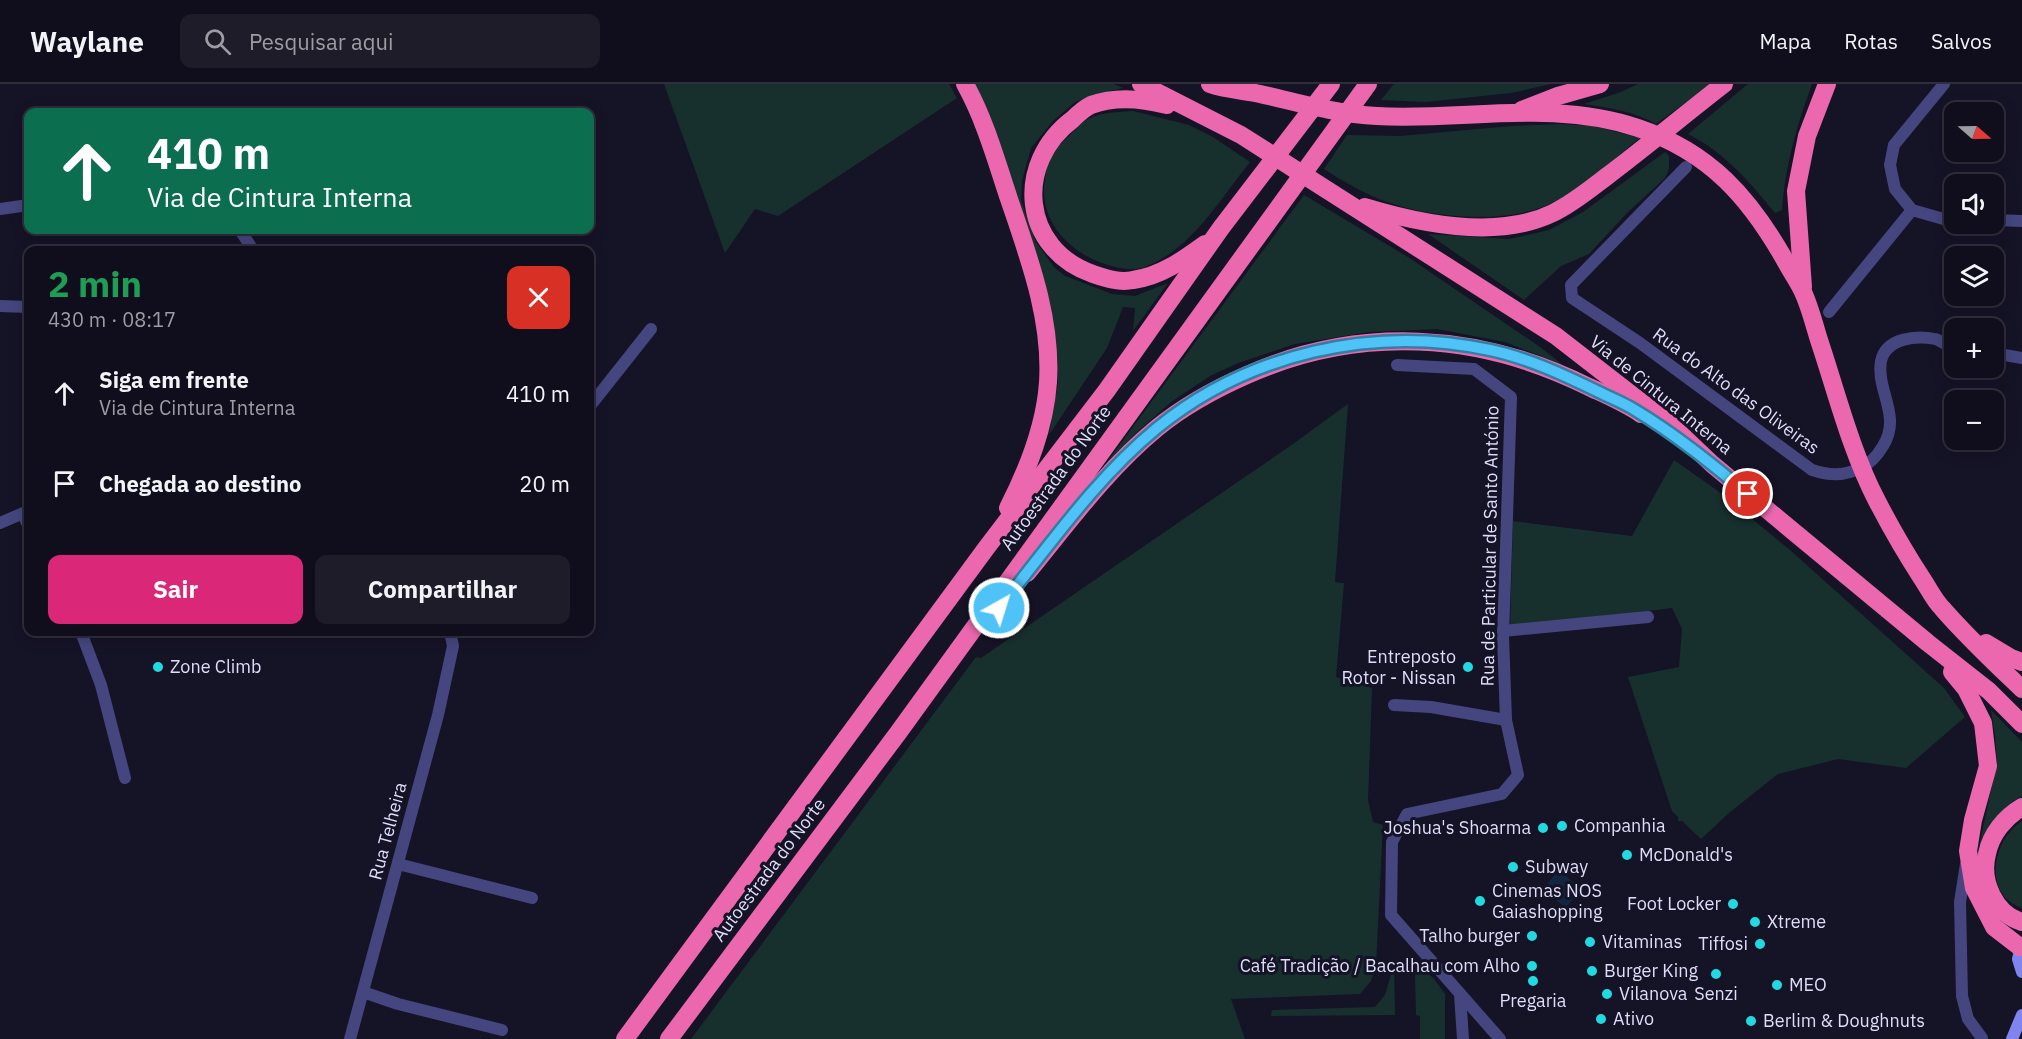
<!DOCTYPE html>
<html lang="pt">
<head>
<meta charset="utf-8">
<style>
  :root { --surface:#100e1c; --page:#1e1c29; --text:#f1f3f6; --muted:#9c9ca3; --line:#302e3b; --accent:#db2777 }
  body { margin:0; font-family:"IBM Plex Sans",sans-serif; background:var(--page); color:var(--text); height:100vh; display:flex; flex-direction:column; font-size:22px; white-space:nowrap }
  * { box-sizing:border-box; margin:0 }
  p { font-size:20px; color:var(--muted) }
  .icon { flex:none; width:33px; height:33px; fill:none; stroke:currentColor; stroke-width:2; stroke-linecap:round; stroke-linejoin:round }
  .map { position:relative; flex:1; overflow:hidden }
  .drawer { position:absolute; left:24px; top:162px; width:570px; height:390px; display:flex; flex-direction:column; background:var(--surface); border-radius:12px; box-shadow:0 3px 15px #0003,0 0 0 2px var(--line) }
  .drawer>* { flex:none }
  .banner { position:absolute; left:24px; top:24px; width:570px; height:126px; border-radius:12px; box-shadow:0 3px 15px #0003,0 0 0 2px var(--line); background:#0b6e4f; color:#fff; overflow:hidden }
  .needle { width:39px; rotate:110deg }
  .tools { position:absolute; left:1944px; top:18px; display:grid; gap:12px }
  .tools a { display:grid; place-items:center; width:60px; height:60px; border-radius:12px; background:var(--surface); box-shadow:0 3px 15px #0003,0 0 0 2px var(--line); font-size:30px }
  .pin { position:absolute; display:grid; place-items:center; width:51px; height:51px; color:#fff; margin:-26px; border:3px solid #fff; border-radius:50%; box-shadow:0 2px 6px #0007 }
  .me { position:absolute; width:66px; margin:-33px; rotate:39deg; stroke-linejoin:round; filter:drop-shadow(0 0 4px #0008) }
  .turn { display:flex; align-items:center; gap:21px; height:126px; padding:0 24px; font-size:27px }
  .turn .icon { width:78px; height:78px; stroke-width:2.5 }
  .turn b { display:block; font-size:42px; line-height:51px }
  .round { display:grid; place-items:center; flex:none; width:63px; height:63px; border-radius:12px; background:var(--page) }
  .headline { display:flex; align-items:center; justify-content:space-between; height:102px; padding:0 24px }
  h1 { font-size:36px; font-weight:700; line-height:45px; color:#1e9e55 }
  .button { display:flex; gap:12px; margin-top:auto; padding:12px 24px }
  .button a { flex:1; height:69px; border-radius:12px; background:var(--accent); color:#fff; font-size:24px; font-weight:700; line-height:69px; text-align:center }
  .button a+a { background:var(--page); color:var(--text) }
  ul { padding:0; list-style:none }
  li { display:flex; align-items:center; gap:18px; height:90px; padding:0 24px }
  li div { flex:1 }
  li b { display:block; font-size:22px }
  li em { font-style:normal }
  header { display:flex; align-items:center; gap:36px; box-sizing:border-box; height:84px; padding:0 30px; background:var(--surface); border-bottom:2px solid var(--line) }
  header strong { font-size:28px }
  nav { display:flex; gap:33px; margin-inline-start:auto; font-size:21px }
  .search { width:420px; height:54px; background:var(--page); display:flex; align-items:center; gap:15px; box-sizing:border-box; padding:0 21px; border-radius:12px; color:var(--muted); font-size:22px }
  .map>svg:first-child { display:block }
</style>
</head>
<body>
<header>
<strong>Waylane</strong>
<div class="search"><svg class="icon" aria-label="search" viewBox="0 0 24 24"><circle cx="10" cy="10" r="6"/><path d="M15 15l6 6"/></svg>Pesquisar aqui</div>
<nav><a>Mapa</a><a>Rotas</a><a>Salvos</a></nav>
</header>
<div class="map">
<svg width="2022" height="955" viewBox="0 0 2022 955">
  <rect width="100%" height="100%" fill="#151326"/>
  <g fill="#17302d">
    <polygon points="664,0 949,0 957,14 778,132 755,125 725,169"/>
    <polygon points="974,0 1114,0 1123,4 1104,8 1075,18 1053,37 1031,64 1022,97 1021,116 1036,158 1054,183 1065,192 1112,210 1135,212 1168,199 1133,247 1135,224 1123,223 1107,264 1049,351 1058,299 1057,267 1048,212 1018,118"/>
    <polygon points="1394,0 1551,0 1511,9 1426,18 1381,16"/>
    <path d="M1638 0H1711L1656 40C1633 27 1610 24 1584 20L1621 8Z"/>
    <path d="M1748 0H1812C1797 41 1785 82 1782 126L1775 129C1749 97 1725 69 1688 50Z"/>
    <path d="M1133 27 1189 41 1213 53 1250 78C1220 115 1192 165 1145 183 1132 188 1118 184 1105 180 1068 168 1038 136 1045 95 1046 90 1046 82 1048 77 1052 68 1063 57 1071 50 1076 45 1082 38 1088 35 1101 28 1119 28 1133 27Z"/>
    <path d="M1560 40 1593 42 1640 54C1613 75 1586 101 1556 117 1508 143 1420 134 1372 112 1355 104 1339 95 1324 85L1347 51 1400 52 1512 42Z"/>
    <polygon points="1665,68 1669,72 1669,85 1665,94 1627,129 1589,170 1561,182 1524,216 1428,150 1509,155 1549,146 1583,128"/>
    <polygon points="1304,111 1408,173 1540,263 1563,281 1505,258 1437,245 1369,248 1295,260 1238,279 1210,292 1171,318 1135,350 1096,393"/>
    <polygon points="1348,320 1335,498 1344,499 1336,593 1372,604 1368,716 1373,738 1383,741 1376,881 1371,897 1360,910 1231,915 1245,955 691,955 976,573 981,574 1293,360"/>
    <polygon points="1674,376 1718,407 1790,466 1944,604 1965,633 1906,684 1838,675 1778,690 1729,729 1701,755 1682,737 1678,737 1678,733 1672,727 1628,593 1679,583 1682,545 1672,524 1510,544 1513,437 1632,452"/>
    <path d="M1991 626 2022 658V712C2000 723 1991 742 1979 763L1997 678 1995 651Z"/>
    <path d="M2022 737V824C1982 811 1992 756 2022 737Z"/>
    <polygon points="1409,872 1434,895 1445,910 1445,955 1420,955 1420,932 1416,931 1415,889 1410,889"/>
    <polygon points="1394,880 1395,931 1271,932 1272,926 1375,923 1385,911"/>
  </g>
  <polygon fill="#122641" points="1558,786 1581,804 1566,824 1543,806"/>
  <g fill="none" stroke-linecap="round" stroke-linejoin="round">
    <g stroke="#45467f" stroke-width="12">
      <polyline points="1944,0 1894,61 1890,81 1895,105 1912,126 1947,136 1954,136"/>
      <path d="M1686 83 1571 201 1572 214 1640 259 1812 386C1831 392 1843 392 1861 384 1871 379 1877 372 1883 362 1902 332 1876 307 1881 277 1886 254 1916 251 1935 255 1941 256 1949 263 1954 266"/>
      <polyline points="0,125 28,121"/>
      <polyline points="1994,136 2022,137"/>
      <polyline points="240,146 253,166"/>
      <polyline points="0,222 28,223"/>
      <polyline points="1829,228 1912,126"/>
      <polyline points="1994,269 2022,274"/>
      <polyline points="1397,281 1474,285 1511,313 1503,552 1506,636 1518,691 1502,710 1407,730 1392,758 1391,831 1500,955"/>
      <polyline points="590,322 651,245"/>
      <polyline points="23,430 28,441"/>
      <polyline points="0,439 28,427"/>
      <polyline points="1503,547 1648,533"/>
      <polyline points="81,548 101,601 125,694"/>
      <polyline points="1394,621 1431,623 1506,636"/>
      <polyline points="398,780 532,814"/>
      <polyline points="1966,780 1960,818 1962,912 1968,935 1982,954"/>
      <polyline points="363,908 398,920 502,946"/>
      <polyline points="1460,910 1463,955"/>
      <polyline points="350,955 438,631 453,562 450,548"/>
    </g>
    <g stroke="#8184ee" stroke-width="12">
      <polyline points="2022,859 2018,875 2022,888"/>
      <polyline points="2012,955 2022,931"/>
    </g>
    <g stroke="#eb68ae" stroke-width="18">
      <path d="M965 0C985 36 996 76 1009 115 1029 174 1052 235 1048 298 1045 343 1028 385 1008 424"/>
      <polyline points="1141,0 1241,51 1556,252 1672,342 1712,380 1928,559 1989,607 2022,640"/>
      <path d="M1210 0C1227 6 1243 6 1260 10 1299 19 1337 30 1377 32 1464 37 1554 15 1638 44 1710 68 1750 114 1786 178 1791 188 1798 197 1803 208 1810 223 1814 240 1819 256 1837 310 1851 367 1877 417 1891 444 1906 470 1923 496 1929 505 1934 516 1942 524 1967 553 1995 579 2022 605"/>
      <path d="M1167 21C1144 15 1115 12 1091 21 1085 24 1078 30 1073 35 1014 79 1021 165 1093 190 1105 194 1119 199 1133 196 1161 192 1183 176 1205 160"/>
      <polyline points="1522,26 1558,12 1600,0"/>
      <path d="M1365 123C1421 140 1498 156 1553 129 1572 120 1589 106 1606 93 1646 63 1684 31 1724 0"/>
      <polyline points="1803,203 1796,107 1807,52 1827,0"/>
      <path d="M1027 489C1068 439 1107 385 1157 344 1184 322 1215 305 1247 291 1359 241 1479 248 1589 303 1606 311 1625 319 1641 330"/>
      <polyline points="1986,559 2011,574 2022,578"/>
      <polyline points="1952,588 1966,605 1983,639 1988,682 1973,736 1968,767 1974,804 1994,843 2020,863"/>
      <path d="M2022 723C2005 733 1991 750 1987 770 1980 797 1995 830 2022 838"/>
      <polyline points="625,955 987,463 1107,306 1221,144 1331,0"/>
      <polyline points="669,955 898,649 1368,0"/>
    </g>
  </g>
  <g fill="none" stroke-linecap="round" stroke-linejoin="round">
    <g stroke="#337fa1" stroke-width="15">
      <path id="route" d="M999 524C1049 462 1096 394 1157 344 1249 269 1374 241 1490 266 1528 274 1564 291 1599 308 1611 314 1624 319 1635 326 1675 350 1712 380 1748 410"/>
    </g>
    <use href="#route" stroke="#4fc3f7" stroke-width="10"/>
  </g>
  <g fill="#22d9e1" stroke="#151326" stroke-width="2">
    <circle cx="158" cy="583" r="6"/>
    <circle cx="1468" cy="583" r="6"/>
    <circle cx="1562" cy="742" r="6"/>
    <circle cx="1543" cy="744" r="6"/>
    <circle cx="1627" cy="771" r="6"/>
    <circle cx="1513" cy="783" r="6"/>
    <circle cx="1480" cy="817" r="6"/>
    <circle cx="1733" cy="820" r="6"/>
    <circle cx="1755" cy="838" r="6"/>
    <circle cx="1532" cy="852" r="6"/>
    <circle cx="1590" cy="858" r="6"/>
    <circle cx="1760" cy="860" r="6"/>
    <circle cx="1532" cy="882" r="6"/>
    <circle cx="1592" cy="887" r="6"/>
    <circle cx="1716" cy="890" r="6"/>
    <circle cx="1533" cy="897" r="6"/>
    <circle cx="1777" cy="901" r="6"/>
    <circle cx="1607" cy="910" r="6"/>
    <circle cx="1601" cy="935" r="6"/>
    <circle cx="1751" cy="937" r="6"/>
  </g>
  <g text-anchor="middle" stroke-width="6" stroke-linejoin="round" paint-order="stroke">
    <g font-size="18" fill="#dfddfa" stroke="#151326">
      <text transform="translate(1736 307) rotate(36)" y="6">Rua do Alto das Oliveiras</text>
      <text transform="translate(1661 311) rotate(39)" y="6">Via de Cintura Interna</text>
      <text transform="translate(1056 394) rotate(-54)" y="6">Autoestrada do Norte</text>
      <text transform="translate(1490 462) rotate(-89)" y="6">Rua de Particular de Santo António</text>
      <text transform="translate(388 747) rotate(-75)" y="6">Rua Telheira</text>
      <text transform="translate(769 786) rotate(-53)" y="6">Autoestrada do Norte</text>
    </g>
    <g font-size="18" fill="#dfddfa" stroke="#151326" text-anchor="start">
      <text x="1456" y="579" text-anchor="end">Entreposto<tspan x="1456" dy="21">Rotor - Nissan</tspan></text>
      <text x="170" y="589">Zone Climb</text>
      <text x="1574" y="748">Companhia</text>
      <text x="1531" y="750" text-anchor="end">Joshua's Shoarma</text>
      <text x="1639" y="777">McDonald's</text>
      <text x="1525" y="789">Subway</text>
      <text x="1492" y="813">Cinemas NOS<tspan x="1492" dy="21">Gaiashopping</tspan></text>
      <text x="1721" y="826" text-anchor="end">Foot Locker</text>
      <text x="1767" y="844">Xtreme</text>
      <text x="1520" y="858" text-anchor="end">Talho burger</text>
      <text x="1602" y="864">Vitaminas</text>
      <text x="1748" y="866" text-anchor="end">Tiffosi</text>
      <text x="1520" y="888" text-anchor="end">Café Tradição / Bacalhau com Alho</text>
      <text x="1604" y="893">Burger King</text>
      <text x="1789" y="907">MEO</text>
      <text x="1619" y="916">Vilanova</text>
      <text x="1716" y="916" text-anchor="middle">Senzi</text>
      <text x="1533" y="923" text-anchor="middle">Pregaria</text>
      <text x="1613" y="941">Ativo</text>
      <text x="1763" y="943">Berlim &amp; Doughnuts</text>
    </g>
  </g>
</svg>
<div class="tools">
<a><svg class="needle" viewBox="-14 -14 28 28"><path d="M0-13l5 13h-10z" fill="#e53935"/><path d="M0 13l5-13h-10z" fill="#9c9ca3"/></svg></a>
<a><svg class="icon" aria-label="sound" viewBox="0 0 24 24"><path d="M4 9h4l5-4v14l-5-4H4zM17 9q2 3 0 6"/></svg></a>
<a><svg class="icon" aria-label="layers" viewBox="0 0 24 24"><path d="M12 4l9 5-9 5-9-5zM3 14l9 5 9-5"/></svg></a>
<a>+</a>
<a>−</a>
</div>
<div class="pin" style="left:1748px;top:410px;background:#d93025"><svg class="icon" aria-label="arrive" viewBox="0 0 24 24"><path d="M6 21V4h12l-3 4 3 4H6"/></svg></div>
<svg class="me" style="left:999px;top:524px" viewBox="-20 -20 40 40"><circle r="17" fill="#4fc3f7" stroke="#fff" stroke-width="3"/><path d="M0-11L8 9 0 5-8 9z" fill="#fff"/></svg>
<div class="banner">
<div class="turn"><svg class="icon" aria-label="ahead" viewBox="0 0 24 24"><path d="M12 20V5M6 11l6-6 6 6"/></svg><div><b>410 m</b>Via de Cintura Interna</div></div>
</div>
<section class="drawer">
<div class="headline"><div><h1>2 min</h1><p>430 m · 08:17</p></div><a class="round" style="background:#d93025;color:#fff"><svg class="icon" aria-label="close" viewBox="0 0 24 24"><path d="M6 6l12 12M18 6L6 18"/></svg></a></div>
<ul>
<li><svg class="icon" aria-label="ahead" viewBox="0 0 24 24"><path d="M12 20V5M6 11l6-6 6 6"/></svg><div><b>Siga em frente</b><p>Via de Cintura Interna</p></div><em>410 m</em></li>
<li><svg class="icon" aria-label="arrive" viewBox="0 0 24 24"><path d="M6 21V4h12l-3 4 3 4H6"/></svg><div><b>Chegada ao destino</b></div><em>20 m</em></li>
</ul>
<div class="button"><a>Sair</a><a>Compartilhar</a></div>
</section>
</div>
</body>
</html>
